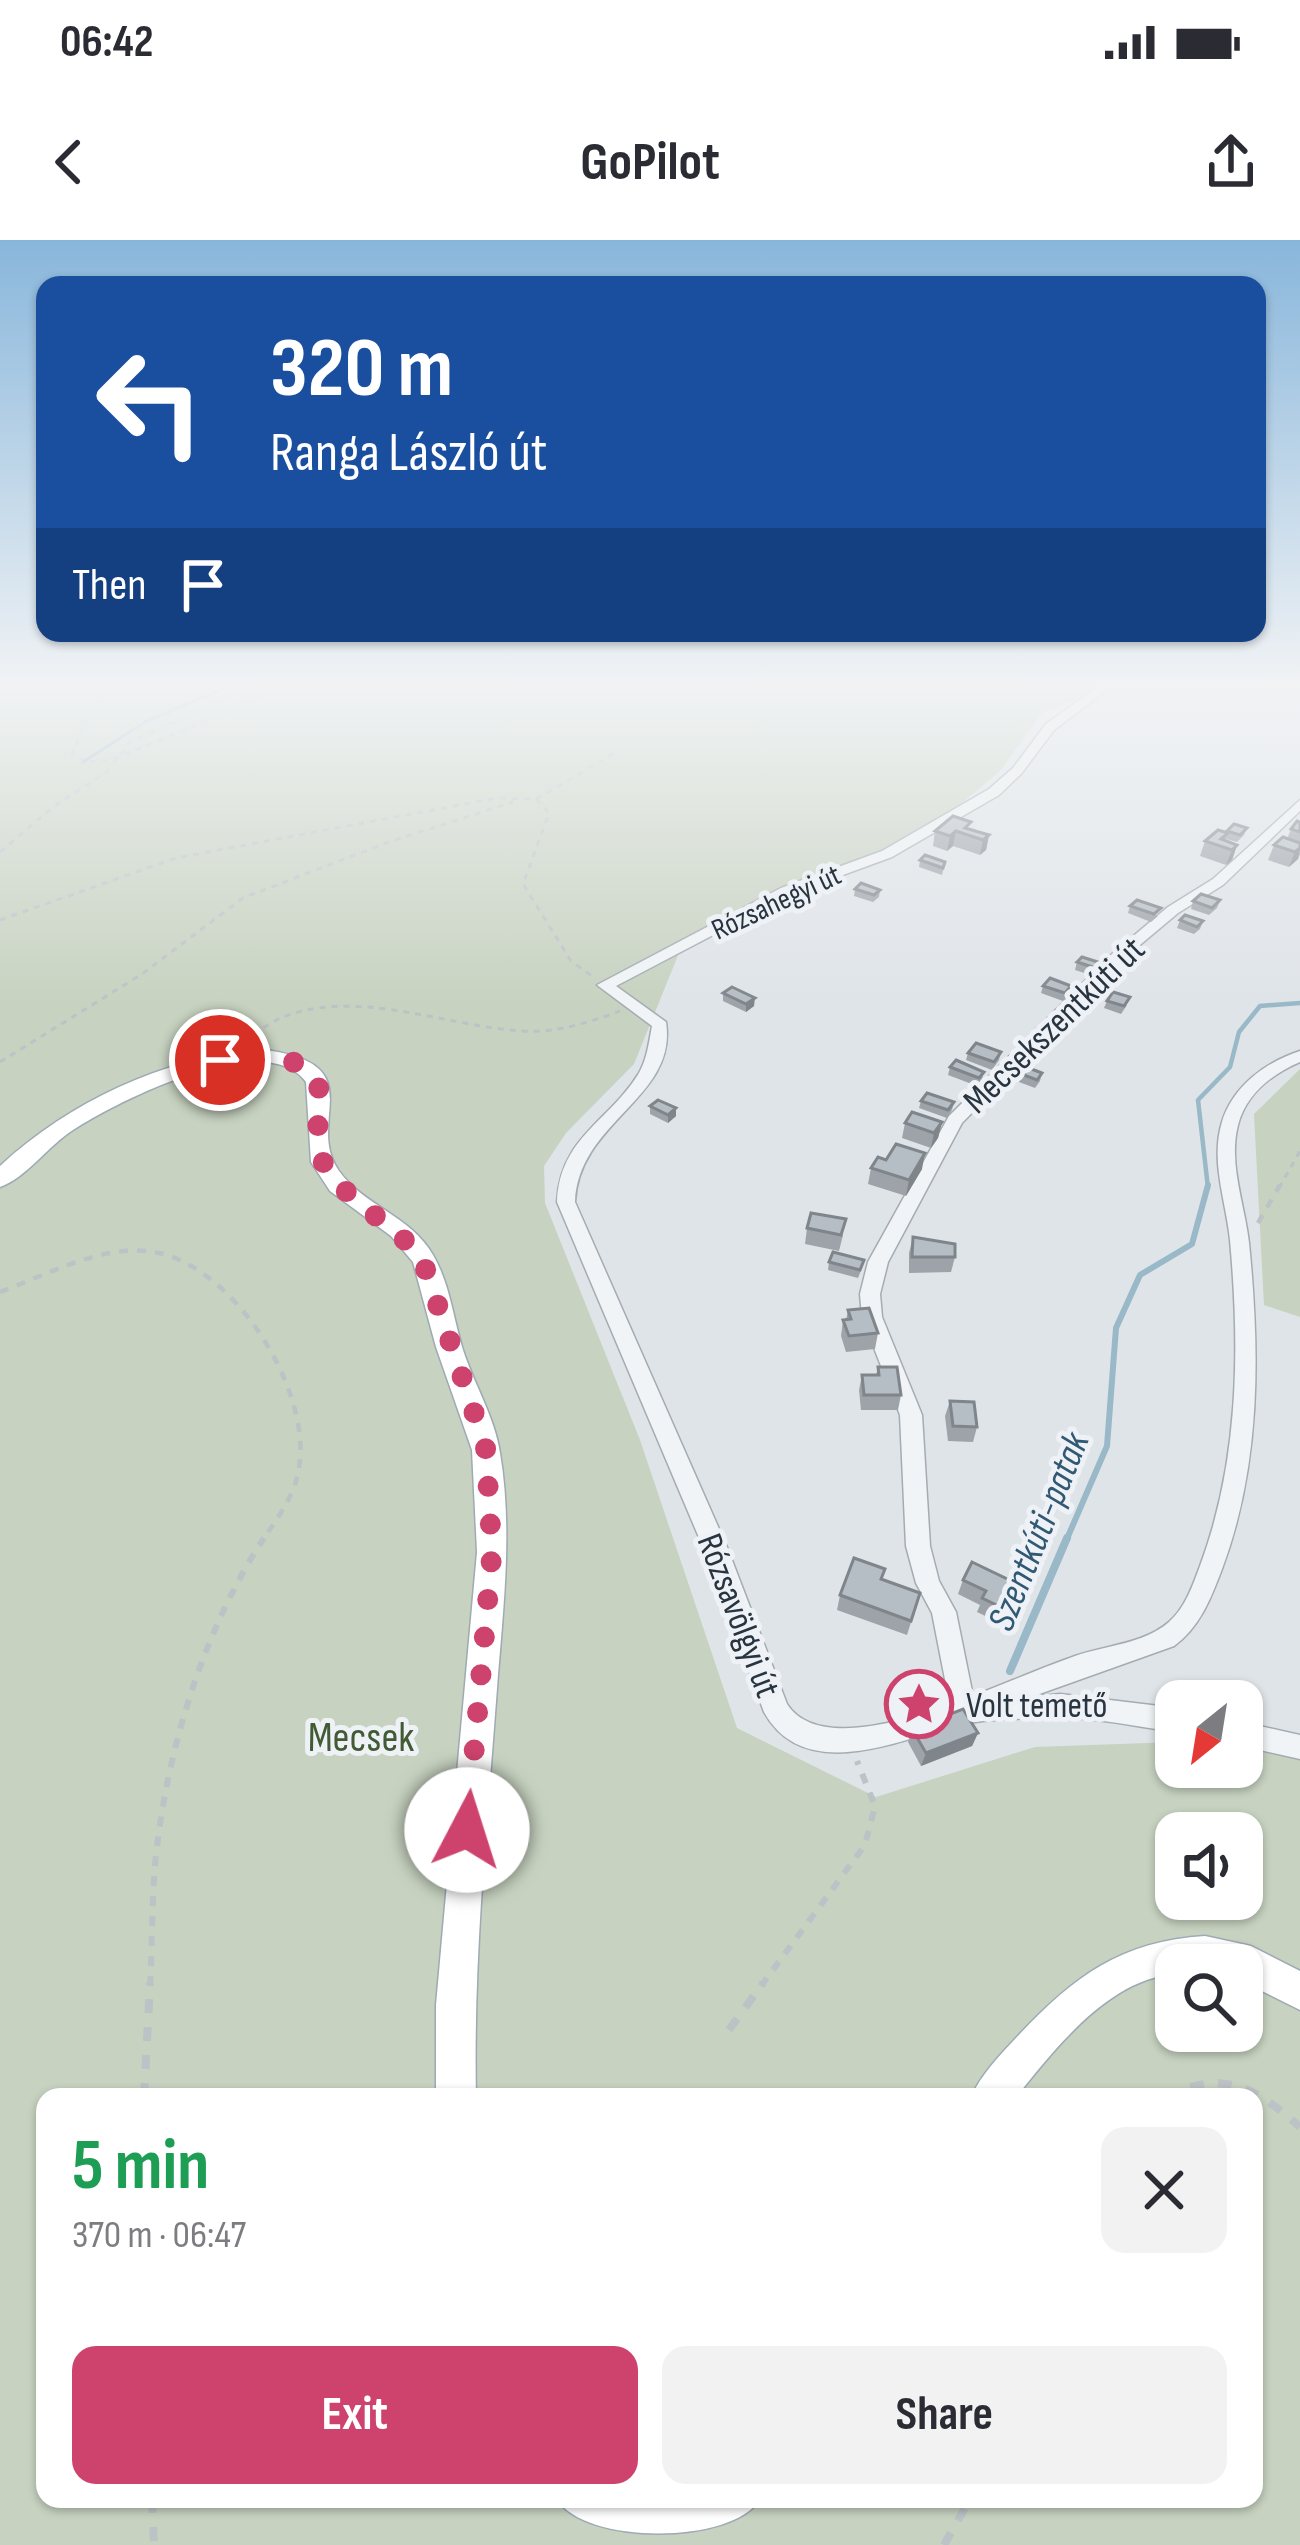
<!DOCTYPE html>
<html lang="en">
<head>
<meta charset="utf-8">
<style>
  :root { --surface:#fff; --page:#f2f2f3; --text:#2b2b33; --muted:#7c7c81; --accent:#ce436e }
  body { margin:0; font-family:"Sofia Sans Condensed",sans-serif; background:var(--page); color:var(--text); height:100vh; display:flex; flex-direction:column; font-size:45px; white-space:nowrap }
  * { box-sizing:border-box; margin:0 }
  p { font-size:39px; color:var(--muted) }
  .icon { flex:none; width:66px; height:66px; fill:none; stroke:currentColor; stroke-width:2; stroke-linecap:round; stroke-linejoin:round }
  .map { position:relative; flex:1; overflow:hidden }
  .panel { position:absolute; left:36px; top:1848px; width:1227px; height:420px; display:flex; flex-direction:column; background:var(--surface); border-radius:24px; box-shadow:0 3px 9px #0004 }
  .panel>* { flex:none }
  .top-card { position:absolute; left:36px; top:36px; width:1230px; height:366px; border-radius:24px; box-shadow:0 3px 9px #0004; background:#1a4fa0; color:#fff; overflow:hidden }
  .needle { width:78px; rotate:210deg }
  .controls { position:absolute; left:1155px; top:1440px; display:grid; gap:24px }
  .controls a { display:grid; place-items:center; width:108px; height:108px; border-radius:24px; background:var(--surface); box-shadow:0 3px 9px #0004; font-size:60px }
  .pin { position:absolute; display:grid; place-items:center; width:102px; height:102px; color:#fff; margin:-51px; border:6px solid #fff; border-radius:50%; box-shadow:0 3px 12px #0007 }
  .me { position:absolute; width:132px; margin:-66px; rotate:5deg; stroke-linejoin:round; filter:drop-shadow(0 0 9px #0008) }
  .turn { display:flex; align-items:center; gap:42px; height:252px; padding:0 36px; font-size:54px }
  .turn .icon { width:156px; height:156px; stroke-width:2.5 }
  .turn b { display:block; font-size:84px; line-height:102px }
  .then { display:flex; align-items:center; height:114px; padding:0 36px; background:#0003; gap:24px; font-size:45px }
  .round { display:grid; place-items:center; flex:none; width:126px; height:126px; border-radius:24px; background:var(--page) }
  .headline { display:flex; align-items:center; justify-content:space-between; height:204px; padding:0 36px }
  h1 { font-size:72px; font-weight:700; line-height:90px; color:#1e9e55 }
  .action { display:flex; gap:24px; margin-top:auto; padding:24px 36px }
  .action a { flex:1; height:138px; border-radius:24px; background:var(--accent); color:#fff; font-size:48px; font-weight:700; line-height:138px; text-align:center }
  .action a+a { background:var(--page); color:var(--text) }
  .status { display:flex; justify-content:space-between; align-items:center; height:84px; padding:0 60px; background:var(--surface); direction:ltr }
  .status svg { height:33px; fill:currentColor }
  header { display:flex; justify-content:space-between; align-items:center; height:156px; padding:0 36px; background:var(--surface); font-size:54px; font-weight:700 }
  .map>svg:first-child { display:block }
</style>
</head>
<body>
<div class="status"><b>06:42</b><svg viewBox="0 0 49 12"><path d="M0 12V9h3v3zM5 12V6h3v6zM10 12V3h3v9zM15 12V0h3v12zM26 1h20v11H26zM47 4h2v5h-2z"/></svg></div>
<header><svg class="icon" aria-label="back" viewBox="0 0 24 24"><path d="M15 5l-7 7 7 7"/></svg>GoPilot<svg class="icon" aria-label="share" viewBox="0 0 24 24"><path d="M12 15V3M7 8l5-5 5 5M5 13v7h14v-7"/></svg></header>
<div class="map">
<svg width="1300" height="2305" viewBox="0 0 1300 2305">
  <rect width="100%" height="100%" fill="#dfe4e8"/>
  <g fill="#c7d2c0" fill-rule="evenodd">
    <path d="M0 443H1117L1042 473 1000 531 932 588 679 713 634 824 566 893 544 926 545 963 640 1200 737 1488 876 1557 1035 1507 1176 1502V1527H1242V1499L1300 1507V2305H0ZM1176 1593H1242V1659H1176ZM1176 1725H1242V1791H1176ZM45 1857H1254V2259H45Z"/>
    <polygon points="1300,829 1300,1077 1264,1065 1254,874"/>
  </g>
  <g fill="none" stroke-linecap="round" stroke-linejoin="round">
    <polyline stroke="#99b8c8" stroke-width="3" points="83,522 145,482 236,443"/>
    <polyline stroke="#99b8c8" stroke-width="4.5" points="1208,948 1198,860 1230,827 1239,792 1260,766 1300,763"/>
    <polyline stroke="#99b8c8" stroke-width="6" points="1066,1301 1107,1206 1116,1088 1140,1035 1192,1004 1208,945"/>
    <polyline stroke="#99b8c8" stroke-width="8" points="1010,1431 1067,1298"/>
    <g stroke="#a4acb2" stroke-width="3">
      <g id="minor">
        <path d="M1103 443H1116L1054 490 1021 534 999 555 892 617 791 654 616 746 666 782C678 858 578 881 575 962L727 1307 787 1464C817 1510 907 1479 950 1465L932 1373 916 1343 906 1306 900 1175 862 1077 860 1054 868 1022 949 876 1112 714 1168 667 1213 639 1300 560V571L1223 645 1178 673 1122 720 962 883 888 1022 880 1054 882 1077 922 1175 930 1306 939 1341 956 1372 973 1456C1007 1443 1041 1428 1075 1416 1106 1405 1144 1404 1169 1382 1185 1368 1193 1345 1200 1326 1239 1222 1240 1109 1230 1000 1226 961 1210 921 1222 882 1233 846 1266 822 1300 811V822C1272 834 1246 854 1238 885 1228 924 1245 965 1249 1003 1260 1113 1261 1225 1222 1329 1211 1358 1200 1387 1174 1406L1031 1457 1060 1454 1176 1468V1492C1137 1487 1096 1477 1057 1478 1028 1478 983 1479 957 1485 897 1501 804 1544 764 1472L703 1307 557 962C560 897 609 882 639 833 647 819 649 802 652 786L597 745 781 648 882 611 989 549 1013 528 1046 484Z"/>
        <polygon points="1242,1482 1300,1495 1300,1519 1242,1506"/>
      </g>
    </g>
    <g stroke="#9eaab4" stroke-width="3">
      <g id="major">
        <path d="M257 809C378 822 303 880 339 931 364 966 411 976 433 1015 450 1044 453 1078 463 1110 474 1144 495 1178 500 1213 513 1290 503 1370 497 1448 487 1585 473 1720 476 1857H436V1765L477 1312 472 1210 436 1107 413 1022 391 996 330 951 311 922 306 842C265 786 118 861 73 890 49 905 26 938 0 947V926C72 860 161 820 257 809Z"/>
        <path d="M1205 1696 1251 1706 1300 1731V1770L1242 1741V1725H1176V1734C1109 1738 1055 1809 1016 1857H971C981 1835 999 1816 1016 1798 1072 1738 1120 1701 1205 1696Z"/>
        <path d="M557 2259H619L659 2265 694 2259H760C733 2305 584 2305 557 2259Z"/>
      </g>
    </g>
    <g stroke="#bdc2c6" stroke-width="3" stroke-dasharray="6 6" stroke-linecap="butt">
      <polyline points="121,443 89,474 72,515 90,522 114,519 297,443"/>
      <polyline points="536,559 617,512"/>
      <polyline points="0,612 53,567 107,532 130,502 264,443"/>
      <polyline points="0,680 176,618 497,558 536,559 549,573 523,644 571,721 595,738"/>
      <path d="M243 800C256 793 269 783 283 777 357 748 446 786 521 791 557 793 587 783 620 771"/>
      <polyline points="0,822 142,734 243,658 386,603 513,562"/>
      <polyline points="1279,948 1300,911"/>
    </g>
    <g stroke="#bdc2c6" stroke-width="4.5" stroke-dasharray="9 9" stroke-linecap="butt">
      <polyline points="1258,983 1280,945"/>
      <path d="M0 1052C47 1035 107 1001 159 1013 236 1030 312 1151 299 1228 295 1255 277 1279 262 1301"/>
    </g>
    <g stroke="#bdc2c6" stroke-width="6" stroke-dasharray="10 10" stroke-linecap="butt">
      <path d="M150 1746C153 1698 151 1647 158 1599 171 1497 207 1384 264 1298"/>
      <polyline points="761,1746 865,1605 875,1566 857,1521"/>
    </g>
    <g stroke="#bdc2c6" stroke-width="8" stroke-dasharray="14 14" stroke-linecap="butt">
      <polyline points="729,1790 763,1743"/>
      <polyline points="144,1857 150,1743"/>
      <path d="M1164 1857C1224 1829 1253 1846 1300 1887"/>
      <polyline points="152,2259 154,2305"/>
      <polyline points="944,2305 970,2259"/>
    </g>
    <use href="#minor" fill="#f1f4f6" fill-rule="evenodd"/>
    <use href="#major" fill="#fff" fill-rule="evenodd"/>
  </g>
  <g fill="#9da3a9">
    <polygon points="1300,582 1300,614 1298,619 1289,627 1268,620 1274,605 1287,599 1291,589"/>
    <polygon points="1247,588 1244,595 1237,602 1226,599 1225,601 1237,605 1232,620 1226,625 1200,616 1205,601 1226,593 1227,591"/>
    <polygon points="970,589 989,595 986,610 980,615 953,606 947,611 933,606 935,591"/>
    <polygon points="920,620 945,622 942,635 919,627"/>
    <polygon points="855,649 880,650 879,657 873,662 854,656"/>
    <polygon points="1220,660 1217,668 1209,675 1191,669 1193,661"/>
    <polygon points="1130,666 1158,676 1151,682 1128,673"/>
    <polygon points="1180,680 1203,681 1200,689 1194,694 1177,688"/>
    <polygon points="1082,717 1098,731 1094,736 1075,730 1077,722"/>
    <polygon points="1043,746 1069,754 1063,761 1041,753"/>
    <polygon points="723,753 754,766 746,772 723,761"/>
    <polygon points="1107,761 1127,765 1121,774 1104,768"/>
    <polygon points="1001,812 999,820 992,830 966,820 968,813"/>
    <polygon points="950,827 984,832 982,839 977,846 948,835"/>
    <polygon points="1042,833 1040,841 1035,848 1019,842 1021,834"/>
    <polygon points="921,861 954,862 952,870 947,878 919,868"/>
    <polygon points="650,866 676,876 668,883 650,874"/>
    <polygon points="942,882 938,898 931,908 902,898 905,883"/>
    <polygon points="871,928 922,929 906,956 868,944"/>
    <polygon points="807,988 843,995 839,1011 805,1004"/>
    <polygon points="913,997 955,1017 951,1032 909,1033 909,1013"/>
    <polygon points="829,1022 862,1028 858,1038 828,1030"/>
    <polygon points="848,1070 878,1093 875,1109 846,1112 841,1096 843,1080 846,1080"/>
    <polygon points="878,1127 901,1155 898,1170 861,1170 859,1150 862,1135 876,1135"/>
    <polygon points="950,1161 977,1187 973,1202 948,1201 945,1176"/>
    <polygon points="885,1329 882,1340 920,1353 907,1395 837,1370 840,1355"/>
    <polygon points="963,1340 1020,1345 1002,1384 977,1372 980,1365 958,1354"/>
    <polygon points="912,1489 978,1493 972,1506 921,1526 908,1502"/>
  </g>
  <g fill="#7f858a">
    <polygon points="956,591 953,606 947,611 950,596"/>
    <polygon points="989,595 986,610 980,615 983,600"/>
    <polygon points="1237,605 1232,620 1226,625 1232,610"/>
    <polygon points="1300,608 1298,619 1289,627 1295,612"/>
    <polygon points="755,758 754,766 746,772 746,764"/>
    <polygon points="676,868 676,876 668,883 668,875"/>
    <polygon points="942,882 938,898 931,908 934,893"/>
    <polygon points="925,913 922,929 906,956 909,940"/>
    <polygon points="978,1493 972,1506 921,1526 926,1513"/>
  </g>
  <g fill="#b6bec5" stroke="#7f858a" stroke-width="3">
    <polygon points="953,576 971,582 965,588 989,595 983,600 956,591 950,596 935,591"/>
    <polygon points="1297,581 1300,582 1300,592 1291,589"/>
    <polygon points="1234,584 1247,588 1240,595 1227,591"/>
    <polygon points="1218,590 1228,593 1221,599 1237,605 1232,610 1205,601"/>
    <polygon points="1283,597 1300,603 1300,608 1295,612 1274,605"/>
    <polygon points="925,615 945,622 943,628 920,620"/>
    <polygon points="861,643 880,650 874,655 855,649"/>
    <polygon points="1201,654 1220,660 1212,668 1193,661"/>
    <polygon points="1137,660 1161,668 1154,674 1130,666"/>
    <polygon points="1185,675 1203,681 1197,687 1180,680"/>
    <polygon points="1082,717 1101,723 1096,728 1077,722"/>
    <polygon points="1050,738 1071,746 1065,753 1043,746"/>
    <polygon points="732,747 755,758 746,764 723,753"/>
    <polygon points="1113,752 1130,757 1124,766 1107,761"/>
    <polygon points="976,803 1001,812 994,822 968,813"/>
    <polygon points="956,820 984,832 979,838 950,827"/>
    <polygon points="1026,827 1042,833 1037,840 1021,834"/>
    <polygon points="927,853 954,862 948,870 921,861"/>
    <polygon points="658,860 676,868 668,875 650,866"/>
    <polygon points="912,872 942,882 934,893 905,883"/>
    <polygon points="896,904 925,913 909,940 871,928 878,917 886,920"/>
    <polygon points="811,973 846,979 841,995 807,988"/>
    <polygon points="913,997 955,1004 955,1017 912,1017"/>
    <polygon points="833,1012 864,1020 860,1030 829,1022"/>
    <polygon points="869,1068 878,1093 849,1096 843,1080 851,1079 848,1070"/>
    <polygon points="878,1127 897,1127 901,1155 864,1155 862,1135 879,1135"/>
    <polygon points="950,1161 974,1162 977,1187 953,1186"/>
    <polygon points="854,1318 885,1329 881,1339 920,1353 911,1381 840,1355"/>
    <polygon points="972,1322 1020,1345 1007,1370 982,1358 986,1351 963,1340"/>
    <polygon points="963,1469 978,1493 926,1513 912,1489"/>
  </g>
  <linearGradient id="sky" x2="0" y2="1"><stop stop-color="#88b6db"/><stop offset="0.58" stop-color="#f1f3f5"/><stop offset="1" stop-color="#f1f3f5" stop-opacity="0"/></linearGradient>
  <rect width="1300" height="765" fill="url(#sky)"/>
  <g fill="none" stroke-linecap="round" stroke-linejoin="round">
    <polyline stroke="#ce436e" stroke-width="21" stroke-dasharray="0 37.8" points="220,820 274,814 305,827 315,839 320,851 317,902 325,928 336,943 420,1013 470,1160 486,1210 492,1312 467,1590"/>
  </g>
  <defs>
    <g id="sight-ring" transform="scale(3.45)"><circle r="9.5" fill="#eef2f6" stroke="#ce436e" stroke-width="1.5"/><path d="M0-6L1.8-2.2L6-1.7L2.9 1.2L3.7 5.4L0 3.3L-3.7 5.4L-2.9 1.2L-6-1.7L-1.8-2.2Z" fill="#ce436e"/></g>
  </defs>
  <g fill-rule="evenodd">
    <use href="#sight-ring" x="919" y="1464"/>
  </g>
  <g text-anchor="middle" stroke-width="10" stroke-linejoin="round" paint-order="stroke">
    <g font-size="30" fill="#28343f" stroke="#eef2f6">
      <text transform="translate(776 662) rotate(-25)" y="10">Rózsahegyi út</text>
    </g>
    <g font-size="36" fill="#28343f" stroke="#eef2f6">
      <text transform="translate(1053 784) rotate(-44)" y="13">Mecsekszentkúti út</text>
      <text transform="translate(740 1375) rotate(69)" y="13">Rózsavölgyi út</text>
    </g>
    <g font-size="36" fill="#28343f" stroke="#eef2f6" text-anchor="start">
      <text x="966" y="1477">Volt temető</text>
    </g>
    <g font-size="39" font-style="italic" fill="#325973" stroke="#eef2f6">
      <text transform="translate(1037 1291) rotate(-68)" y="14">Szentkúti-patak</text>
    </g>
    <g font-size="42" fill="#425b35" stroke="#eef2f6">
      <text x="361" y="1511">Mecsek</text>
    </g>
  </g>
</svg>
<div class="controls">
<a><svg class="needle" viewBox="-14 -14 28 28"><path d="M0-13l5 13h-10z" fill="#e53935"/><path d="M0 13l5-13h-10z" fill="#7c7c81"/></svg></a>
<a><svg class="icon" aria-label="sound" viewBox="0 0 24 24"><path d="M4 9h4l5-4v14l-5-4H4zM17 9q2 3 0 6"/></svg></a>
<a><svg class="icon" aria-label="search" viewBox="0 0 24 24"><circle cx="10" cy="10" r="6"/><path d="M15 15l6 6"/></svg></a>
</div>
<div class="pin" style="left:220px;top:820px;background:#d93025"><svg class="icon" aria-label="arrive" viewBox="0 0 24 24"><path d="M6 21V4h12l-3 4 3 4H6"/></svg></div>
<svg class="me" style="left:467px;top:1590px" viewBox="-20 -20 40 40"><circle r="19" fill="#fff"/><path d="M0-13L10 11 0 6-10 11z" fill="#ce436e"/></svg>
<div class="top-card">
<div class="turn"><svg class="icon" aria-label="left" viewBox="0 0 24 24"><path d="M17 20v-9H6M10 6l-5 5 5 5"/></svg><div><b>320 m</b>Ranga László út</div></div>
<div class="then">Then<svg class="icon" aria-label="arrive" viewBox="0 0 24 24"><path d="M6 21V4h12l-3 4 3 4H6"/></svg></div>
</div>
<section class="panel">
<div class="headline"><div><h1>5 min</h1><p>370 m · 06:47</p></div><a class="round"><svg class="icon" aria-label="close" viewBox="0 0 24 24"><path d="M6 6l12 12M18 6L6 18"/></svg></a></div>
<div class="action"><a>Exit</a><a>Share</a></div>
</section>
</div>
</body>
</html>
